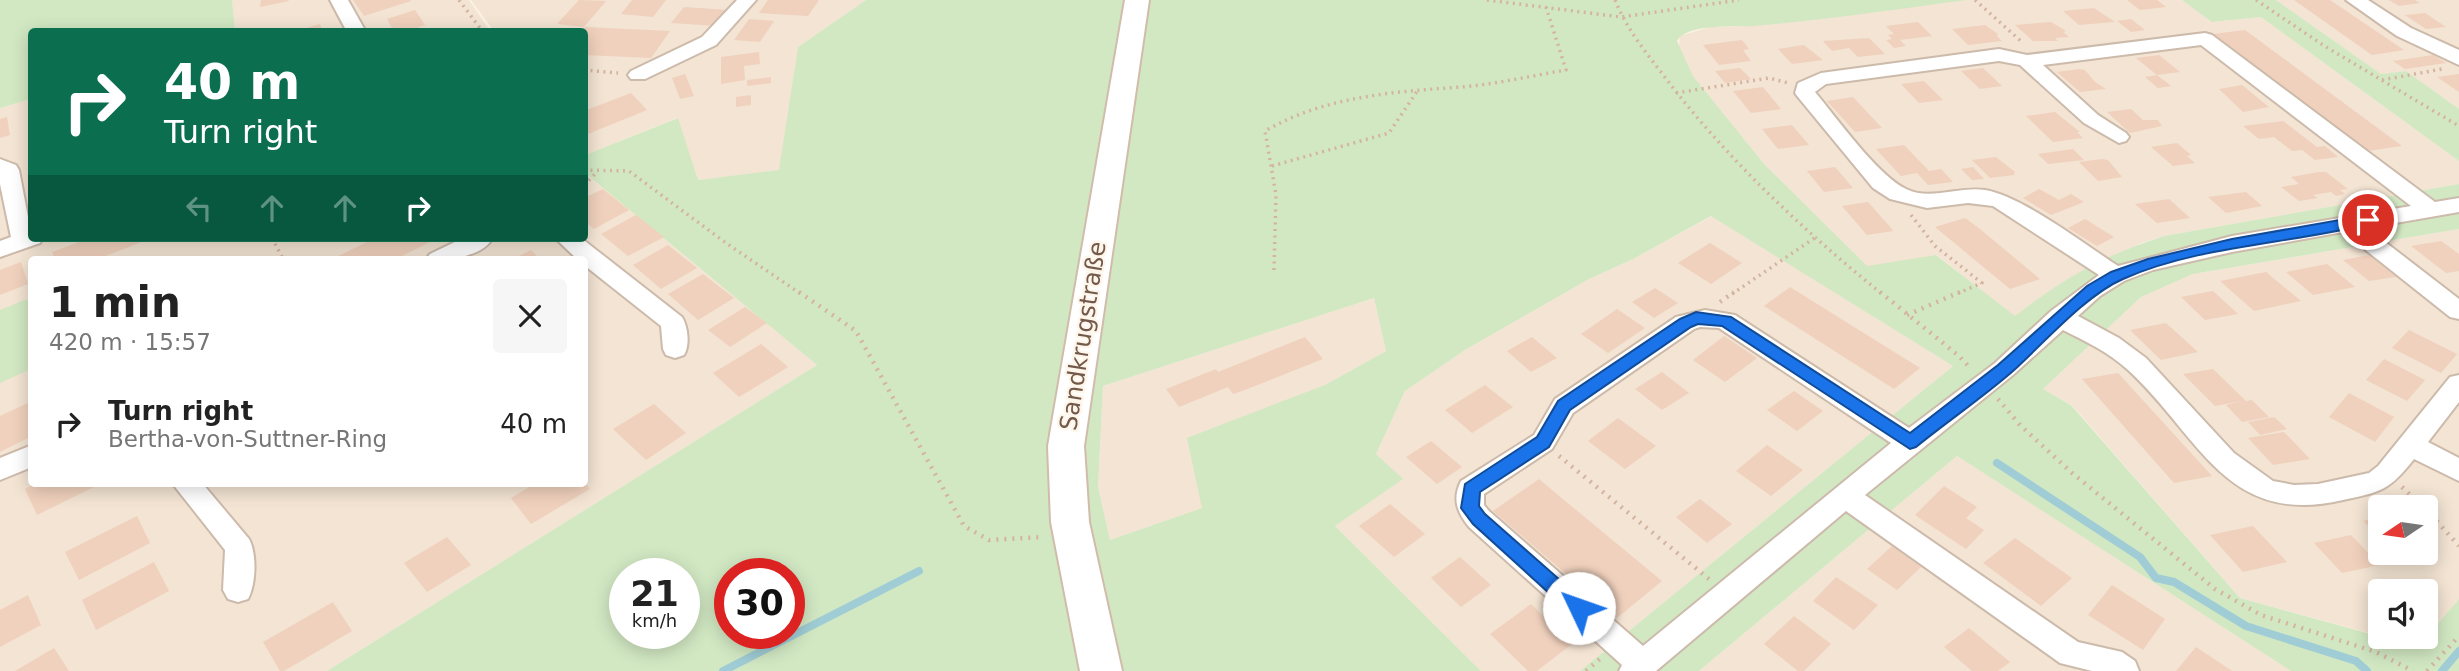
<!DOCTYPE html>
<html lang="en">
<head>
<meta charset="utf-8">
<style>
  :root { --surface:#fff; --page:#f6f6f6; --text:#222; --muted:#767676 }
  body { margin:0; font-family:"DejaVu Sans",sans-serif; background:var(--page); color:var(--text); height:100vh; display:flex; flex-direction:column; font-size:26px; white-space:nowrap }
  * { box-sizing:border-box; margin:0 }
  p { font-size:23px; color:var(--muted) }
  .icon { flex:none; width:38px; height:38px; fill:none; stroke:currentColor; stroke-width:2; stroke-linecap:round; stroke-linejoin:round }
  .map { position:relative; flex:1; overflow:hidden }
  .side { position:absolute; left:28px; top:256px; width:560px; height:231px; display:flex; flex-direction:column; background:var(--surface); border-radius:7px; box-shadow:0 4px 18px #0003 }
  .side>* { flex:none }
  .top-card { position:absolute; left:28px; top:28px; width:560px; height:214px; border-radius:7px; box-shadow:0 4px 18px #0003; background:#0b6e4f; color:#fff; overflow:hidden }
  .needle { width:46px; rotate:257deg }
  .controls { position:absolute; left:2368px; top:495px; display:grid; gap:14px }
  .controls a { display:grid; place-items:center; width:70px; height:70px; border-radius:7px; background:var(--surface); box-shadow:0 4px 18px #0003; font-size:35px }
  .speed { position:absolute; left:609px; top:558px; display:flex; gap:14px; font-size:35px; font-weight:700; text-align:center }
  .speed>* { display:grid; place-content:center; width:91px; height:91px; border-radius:50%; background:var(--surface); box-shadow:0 4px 18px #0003; line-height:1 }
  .speed small { font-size:18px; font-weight:400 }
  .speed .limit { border:10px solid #d22; background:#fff; color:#111 }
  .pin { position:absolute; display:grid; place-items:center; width:60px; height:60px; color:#fff; margin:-30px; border:4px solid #fff; border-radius:50%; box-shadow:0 2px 7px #0007 }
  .me { position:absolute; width:77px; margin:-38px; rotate:312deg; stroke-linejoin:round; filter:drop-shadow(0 0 5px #0008) }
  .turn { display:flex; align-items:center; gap:24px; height:147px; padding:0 21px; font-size:32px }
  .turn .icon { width:91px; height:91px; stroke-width:2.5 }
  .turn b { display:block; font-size:49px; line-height:60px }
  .lanes { display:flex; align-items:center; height:66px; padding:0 21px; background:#0003; justify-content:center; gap:35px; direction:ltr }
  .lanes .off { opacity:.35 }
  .round { display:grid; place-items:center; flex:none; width:74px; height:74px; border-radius:7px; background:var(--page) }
  .headline { display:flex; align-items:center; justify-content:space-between; height:119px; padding:0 21px }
  h1 { font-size:42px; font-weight:800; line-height:52px }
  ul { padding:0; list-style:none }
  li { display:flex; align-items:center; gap:21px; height:98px; padding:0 21px }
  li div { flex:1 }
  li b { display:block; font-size:26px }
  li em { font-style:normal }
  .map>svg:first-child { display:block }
</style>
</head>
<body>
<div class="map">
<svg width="2459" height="671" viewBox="0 0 2459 671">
  <rect width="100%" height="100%" fill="#fbf2e4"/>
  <g fill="#f3e4d3" fill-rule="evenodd">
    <polygon points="232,0 469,0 490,31 235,31"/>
    <polygon points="471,0 866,0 798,47 780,170 698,180 677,118 585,155 584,32 494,31"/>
    <polygon points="1968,0 2182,0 2213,22 2261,17 2459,161 2459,184 2164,236 2141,243 2015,317 1937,255 1867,267 1765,165 1693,76 1679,46 1680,36 1710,27 1751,26"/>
    <polygon points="2276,0 2459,0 2459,109 2406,71 2381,74"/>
    <path d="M31 99 32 238H584L585 173 817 365 327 671H0V108ZM32 259H584V483H32Z"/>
    <polygon points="1712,216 1953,366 1580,671 1481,671 1335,526 1402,479 1376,454 1405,391 1465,350 1587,280 1633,259"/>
    <path d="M2459 229V599L2418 647 2383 637H2426V592H2380V636L2240 598 2072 405 2043 389 2141 297 2193 274ZM2380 508H2426V553H2380Z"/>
    <polygon points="1374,298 1386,351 1325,385 1202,508 1110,540 1098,487 1103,386"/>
    <polygon points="1957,456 2291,671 1699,671"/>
  </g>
  <g fill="#d2e8c3" fill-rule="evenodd">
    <polygon points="0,0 232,0 235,31 32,32 31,99 0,108"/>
    <path d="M866 0H1968C1897 9 1825 20 1754 26 1735 27 1687 23 1677 41L1693 76 1765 165 1867 266 1936 255 2015 316C2064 278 2105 255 2164 236L2459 184V229L2193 274 2141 297 2043 389 2071 405 2240 598 2418 647 2459 599V671H2291L1957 456 1699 671H1580L1953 366 1711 216 1633 259 1587 280 1465 350 1405 391 1376 454 1403 479 1335 526 1481 671H327L817 365 585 173V155L678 118 698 180 779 170 798 47ZM1374 298 1386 351 1325 385 1187 438 1202 508 1110 540 1098 487 1103 386ZM625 574H684V634H625ZM730 574H789V634H730Z"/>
    <polygon points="2182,0 2276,0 2381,74 2406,71 2459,109 2459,161 2261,17 2212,22"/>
    <polygon points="27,299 31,312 31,369 0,383 0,310"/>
  </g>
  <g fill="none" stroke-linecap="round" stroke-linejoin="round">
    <g stroke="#a0cdd5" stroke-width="8">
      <polyline points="1997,463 2140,557 2156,578 2174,582 2246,626 2356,661 2367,671"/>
      <polyline points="723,671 919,571"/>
      <polyline points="2442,671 2459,651"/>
    </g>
  </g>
  <g fill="#f0d1bd">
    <polygon points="261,0 288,0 289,1 260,7"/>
    <polygon points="353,0 411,0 411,1 364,16"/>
    <polygon points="579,0 606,1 584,27 557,24"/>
    <polygon points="632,0 666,0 653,17 621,14"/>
    <polygon points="768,0 819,0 808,16 759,13"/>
    <polygon points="2127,0 2157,0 2166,7 2140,10"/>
    <polygon points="2294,0 2330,0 2404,50 2372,55"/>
    <polygon points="2389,0 2415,0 2420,3 2399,6"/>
    <polygon points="684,7 729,10 717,26 671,23"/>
    <polygon points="2094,8 2115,22 2079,25 2063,11"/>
    <polygon points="415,10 425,25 405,32 394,32 387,19"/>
    <polygon points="2425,13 2446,27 2426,29 2405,15"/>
    <polygon points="749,19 774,21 760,42 734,40"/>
    <polygon points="2131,19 2145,30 2131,32 2117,21"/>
    <polygon points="1918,22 1932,36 1900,40 1906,46 1894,48 1886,40 1892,39 1888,35 1894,34 1886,26"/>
    <polygon points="2051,22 2066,31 2063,32 2069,37 2055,38 2058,41 2033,41 2015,25"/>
    <polygon points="320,24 323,32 296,32 296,31"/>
    <polygon points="1985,25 1998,34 1997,36 2002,41 1968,45 1952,29"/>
    <polygon points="585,27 670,31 651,58 584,55 584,32 581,32"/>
    <polygon points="2245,30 2360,115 2402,146 2368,151 2213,34"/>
    <polygon points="1869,38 1885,54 1858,57 1849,48 1832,51 1823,41"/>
    <polygon points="1742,40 1749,49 1743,50 1751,61 1719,65 1703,45"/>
    <polygon points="1804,45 1823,60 1792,64 1778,49"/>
    <polygon points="759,52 760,64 744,66 745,80 721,84 721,57"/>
    <polygon points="2159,55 2180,72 2157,75 2171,86 2158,88 2145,77 2157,75 2136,58"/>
    <polygon points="2433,55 2446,63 2405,69 2393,61"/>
    <polygon points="1740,68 1751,79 1725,83 1715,71"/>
    <polygon points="1983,68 2002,86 1980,89 1961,71"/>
    <polygon points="2079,69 2085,70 2095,82 2106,89 2080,92 2057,72"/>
    <polygon points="685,74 694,96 680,99 672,78"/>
    <polygon points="2459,74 2459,92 2437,77"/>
    <polygon points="771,77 771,83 747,86 747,80"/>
    <polygon points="1924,81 1943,100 1919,103 1901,84"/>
    <polygon points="2242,85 2269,107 2243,112 2219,89"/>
    <polygon points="1763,87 1781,109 1751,113 1733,91"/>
    <polygon points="631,93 647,110 588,134 584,129 584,111"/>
    <polygon points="751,95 751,105 736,107 736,97"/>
    <polygon points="1853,97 1867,112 1882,128 1855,132 1827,101"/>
    <polygon points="2131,109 2143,120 2158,120 2162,126 2130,133 2107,112"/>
    <polygon points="2055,112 2080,132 2077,132 2083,138 2053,142 2026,116"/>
    <polygon points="7,117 10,135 0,138 0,119"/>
    <polygon points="2283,121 2317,147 2325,146 2338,157 2315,160 2302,150 2292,151 2274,137 2259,139 2243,126"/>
    <polygon points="1792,125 1809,145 1778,149 1762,129"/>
    <polygon points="2177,143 2191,155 2187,156 2195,163 2173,166 2151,147"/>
    <polygon points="1904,145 1929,171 1941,169 1953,182 1928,185 1917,173 1901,176 1876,149"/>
    <polygon points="2073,149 2084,160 2048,164 2038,154"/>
    <polygon points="1996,157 2015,172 2014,175 1990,178 1972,160"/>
    <polygon points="2102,159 2108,160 2122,177 2098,181 2079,162"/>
    <polygon points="1835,167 1853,188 1824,192 1807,171"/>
    <polygon points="1973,167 1984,179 1972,180 1961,169"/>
    <polygon points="2319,172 2326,172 2348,189 2340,190 2345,194 2336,196 2331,192 2313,195 2318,198 2299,201 2281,187 2299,184 2291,177"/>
    <polygon points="603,189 629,210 594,229 584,221 584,198"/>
    <polygon points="2039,189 2059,200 2071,194 2084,202 2051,215 2023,198"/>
    <polygon points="2246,192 2262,206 2226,213 2208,197"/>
    <polygon points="2169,199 2190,218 2157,223 2135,204"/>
    <polygon points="1868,202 1891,228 1893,231 1867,235 1842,206"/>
    <polygon points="636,215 664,237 628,256 601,234"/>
    <polygon points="1965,218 1980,229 2040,279 2010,289 1935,227"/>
    <polygon points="2085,219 2114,237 2097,246 2068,228"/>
    <polygon points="90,238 152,238 98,259 55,259 52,252"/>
    <polygon points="375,238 438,238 396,259 332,259"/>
    <polygon points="2441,241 2459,254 2459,271 2446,273 2411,246"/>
    <polygon points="1710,243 1742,263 1711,284 1678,263"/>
    <polygon points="668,245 697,268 661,289 633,265"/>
    <polygon points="531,250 540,259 513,259"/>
    <polygon points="2369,255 2396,277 2369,281 2343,260"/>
    <polygon points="21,262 28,284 0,295 0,270"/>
    <polygon points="2327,264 2355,287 2313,295 2286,272"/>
    <polygon points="2266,272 2301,301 2254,311 2220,281"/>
    <polygon points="703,274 734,298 698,320 668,294"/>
    <polygon points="1790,287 1875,340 1920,368 1894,389 1764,306"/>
    <polygon points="1655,288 1678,303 1654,318 1632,302"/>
    <polygon points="2213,291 2238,314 2205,320 2181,297"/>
    <polygon points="745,307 767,323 730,347 708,330"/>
    <polygon points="1617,309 1645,328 1608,353 1581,334"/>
    <polygon points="2166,323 2198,352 2161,360 2130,330"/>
    <polygon points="2409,330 2457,354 2441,373 2392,348"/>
    <polygon points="1724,336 1757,358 1725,382 1693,360"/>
    <polygon points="1305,337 1323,359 1245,390 1233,394 1228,387 1179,407 1166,389 1216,369 1218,372"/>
    <polygon points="1532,337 1557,358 1531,372 1507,351"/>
    <polygon points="761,344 788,367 739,397 713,373"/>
    <polygon points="2384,359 2425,380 2407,401 2366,380"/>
    <polygon points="2213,369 2246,401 2252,400 2269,417 2242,422 2226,405 2241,401 2215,406 2183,374"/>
    <polygon points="1662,372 1689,393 1662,410 1635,389"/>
    <polygon points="2118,373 2212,476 2174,483 2082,379"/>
    <polygon points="1485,385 1513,407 1472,433 1445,410"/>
    <polygon points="1794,391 1823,411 1797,431 1767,410"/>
    <polygon points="2349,393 2394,417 2375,442 2329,417"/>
    <polygon points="32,401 32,436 0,452 0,416"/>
    <polygon points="654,404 686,433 646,460 613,429"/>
    <polygon points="2274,417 2287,429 2260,435 2248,422"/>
    <polygon points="1618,418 1656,446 1625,469 1588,441"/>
    <polygon points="2284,432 2310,459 2273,465 2248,438"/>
    <polygon points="1431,441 1462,467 1437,484 1406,457"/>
    <polygon points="1767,445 1803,470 1771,496 1736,471"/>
    <polygon points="1539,479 1558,495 1662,581 1617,618 1493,511"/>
    <polygon points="37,483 102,483 37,515 25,489"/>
    <polygon points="536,483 585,483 590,489 531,524 511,498"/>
    <polygon points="1944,486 1977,507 1966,518 1984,530 1966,549 1915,515"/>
    <polygon points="1700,499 1732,524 1707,543 1676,517"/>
    <polygon points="1390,504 1425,534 1394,557 1359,526"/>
    <polygon points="137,516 150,543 79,580 65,552"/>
    <polygon points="2380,517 2380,537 2363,521"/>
    <polygon points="2253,526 2287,562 2243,572 2210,535"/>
    <polygon points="2351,535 2380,565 2342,573 2314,543"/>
    <polygon points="447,537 471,565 427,592 404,563"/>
    <polygon points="2015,538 2072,578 2041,606 1983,563"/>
    <polygon points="1892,546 1921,567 1897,590 1867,569"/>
    <polygon points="1460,557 1491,585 1461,607 1431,578"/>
    <polygon points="154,562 169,591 96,630 82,600"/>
    <polygon points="1836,577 1878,605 1854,630 1813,601"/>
    <polygon points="2112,585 2165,619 2143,650 2088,615"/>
    <polygon points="28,595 41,625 0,647 0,610"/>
    <polygon points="333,602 352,631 284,671 280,671 263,642"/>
    <polygon points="1531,604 1572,644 1537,671 1528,671 1490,634"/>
    <polygon points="1794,616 1831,644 1804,671 1798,671 1764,644"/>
    <polygon points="1969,628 2010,662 1998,671 1972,671 1944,647"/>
    <polygon points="2196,647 2232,671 2176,671"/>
    <polygon points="54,648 69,671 15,671"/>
  </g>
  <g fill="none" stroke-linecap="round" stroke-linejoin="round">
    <g stroke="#ccbaab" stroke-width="4">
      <g id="street">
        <polygon points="330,0 348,0 366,32 347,32"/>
        <polygon points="737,0 756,0 716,45 645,79 631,79 628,75 631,71 702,37"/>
        <polygon points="2346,0 2368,0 2411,28 2459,50 2459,65 2397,36"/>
        <path d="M2205 33 2212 35 2435 202 2459 198V212L2367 228 2459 299V319L2450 317 2343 232 2232 252 2153 270 2124 281 2100 296 2078 316 2119 338 2146 358 2234 453 2273 481 2294 485 2318 484 2369 473 2378 466 2450 377 2459 375V402L2428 442 2459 458V481L2414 459C2390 490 2381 492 2343 500 2225 528 2199 434 2127 369 2108 352 2085 341 2063 330L2013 375 1865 495 2078 642 2122 652 2135 661 2139 671H2092L2060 663 1846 511 1656 671H1619L1622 665 1469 527C1457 512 1452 499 1461 481L1534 435 1555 399 1676 317 1705 310 1735 315 1909 428 1995 363 2051 311 2099 275 1993 206 1968 203 1927 208 1890 199 1873 188 1798 97 1795 93 1798 83 1821 73 1999 49 2027 55ZM2201 45 2411 206 2232 236 2118 266C2084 244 2022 196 1985 190 1959 186 1930 201 1906 189 1877 175 1837 118 1815 92L1826 84 1999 61 2020 65 2084 123 2119 143 2126 141 2129 137 2126 133 2098 115 2043 65ZM1700 327 1719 328 1891 443 1643 646 1489 511 1484 505V494L1552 449 1573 413 1694 329Z"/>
        <polygon points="0,159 16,165 19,170 32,238 43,238 40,243 0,257 0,241 11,237 0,184"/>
        <path d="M463 238H493C480 259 448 259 426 259L430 254Z"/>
        <path d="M555 238H581L682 317C688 327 690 345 684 355L675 358 666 355 663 349 661 326 584 265V259H577Z"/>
        <polygon points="32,445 32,467 0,480 0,458"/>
        <path d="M172 483H202L249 539C257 554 256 584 248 599L238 602 228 599 223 590 225 550Z"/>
      </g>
    </g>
    <g stroke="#d1bcab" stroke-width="4">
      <polygon id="secondary" points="1125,0 1149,0 1084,446 1089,522 1122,671 1080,671 1051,522 1048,446"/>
    </g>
    <g stroke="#d4b4a0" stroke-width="3.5" stroke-dasharray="2 4.5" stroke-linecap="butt">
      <polyline points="459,0 483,32"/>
      <polyline points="1487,0 1621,17 1739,0"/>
      <path d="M1615 0C1627 30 1648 55 1667 80 1729 161 1803 230 1882 294"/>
      <polyline points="1975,0 2023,43"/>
      <polyline points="2256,0 2326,47 2459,126"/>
      <polyline points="584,70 618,73"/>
      <polyline points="2382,80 2442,69"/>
      <polyline points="1676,93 1769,78 1788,83"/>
      <polyline points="1272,166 1389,133 1418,90"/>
      <polyline points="584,170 629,171 726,243 801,294"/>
      <polyline points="584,185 596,173"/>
      <polyline points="1911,215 1935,246 1982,283 1956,294"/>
      <polyline points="272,238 283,259"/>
      <path d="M1274 270 1276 195 1265 131C1326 96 1392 92 1461 87 1496 84 1531 76 1566 70L1546 7"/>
      <polyline points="1732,294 1816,237"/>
    </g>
    <g stroke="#d4b4a0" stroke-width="4.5" stroke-dasharray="2 6" stroke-linecap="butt">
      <polyline points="799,292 856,331 964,526 989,540 1044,537"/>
      <polyline points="1880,292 1959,356 1971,369"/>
      <polyline points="1720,302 1734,292"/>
      <polyline points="1907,315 1960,292"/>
      <polyline points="1998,399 2020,425 2072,473 2215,589 2261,615 2376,652 2413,671"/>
      <polyline points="1559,456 1709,579"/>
      <polyline points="2402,487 2424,508"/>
      <polyline points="2426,509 2459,546"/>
      <polyline points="1586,671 1601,658"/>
      <polyline points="2427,671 2459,636"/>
    </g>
    <use href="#street" fill="#fff" fill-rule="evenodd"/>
    <use href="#secondary" fill="#fff" fill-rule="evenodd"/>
  </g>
  <path fill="#1a73e8" stroke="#114b97" stroke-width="2" d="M2368 215 2373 216 2375 220 2373 223C2293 244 2199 245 2123 279 2086 295 2044 343 2013 371 1982 398 1948 421 1916 447L1910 449 1722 326 1698 324 1691 327 1570 410 1549 447 1480 492 1479 506 1485 514 1585 602 1588 608 1585 614 1579 616 1572 614 1473 524 1461 508 1465 484 1537 437 1558 401 1680 319 1696 312 1731 317 1910 433 1998 365 2087 286 2111 272 2148 259 2232 239Z"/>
  <g text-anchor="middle" stroke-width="5" stroke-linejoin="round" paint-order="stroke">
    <g font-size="24" fill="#73594b" stroke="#fef6ea">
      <text transform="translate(1083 336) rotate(-81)" y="8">Sandkrugstraße</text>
    </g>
  </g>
</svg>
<div class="controls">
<a><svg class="needle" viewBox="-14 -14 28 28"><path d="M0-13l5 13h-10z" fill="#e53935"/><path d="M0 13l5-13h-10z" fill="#767676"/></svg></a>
<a><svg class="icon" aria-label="sound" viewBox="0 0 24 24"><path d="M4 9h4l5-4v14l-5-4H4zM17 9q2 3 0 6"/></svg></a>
</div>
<div class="speed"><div>21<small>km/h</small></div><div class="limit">30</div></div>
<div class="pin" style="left:2368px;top:220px;background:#d93025"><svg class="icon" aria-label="arrive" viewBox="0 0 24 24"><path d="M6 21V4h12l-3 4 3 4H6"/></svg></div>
<svg class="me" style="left:1579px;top:608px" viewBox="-20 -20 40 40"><circle r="19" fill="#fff"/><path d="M0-13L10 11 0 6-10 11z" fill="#1a73e8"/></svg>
<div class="top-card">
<div class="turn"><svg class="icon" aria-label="right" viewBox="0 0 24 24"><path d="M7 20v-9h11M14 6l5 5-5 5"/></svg><div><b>40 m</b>Turn right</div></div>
<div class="lanes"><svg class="icon off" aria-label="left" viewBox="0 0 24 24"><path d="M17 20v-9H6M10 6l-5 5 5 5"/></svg><svg class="icon off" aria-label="ahead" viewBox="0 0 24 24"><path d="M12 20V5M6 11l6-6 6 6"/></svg><svg class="icon off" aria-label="ahead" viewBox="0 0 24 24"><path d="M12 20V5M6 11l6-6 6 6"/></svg><svg class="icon" aria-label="right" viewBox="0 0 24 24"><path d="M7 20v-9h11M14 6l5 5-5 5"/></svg></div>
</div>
<section class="side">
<div class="headline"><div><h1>1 min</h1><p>420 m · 15:57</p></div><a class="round"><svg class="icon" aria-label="close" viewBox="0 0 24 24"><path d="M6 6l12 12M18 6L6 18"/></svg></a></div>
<ul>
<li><svg class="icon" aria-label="right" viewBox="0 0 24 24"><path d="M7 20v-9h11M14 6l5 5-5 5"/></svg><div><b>Turn right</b><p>Bertha-von-Suttner-Ring</p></div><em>40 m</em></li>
</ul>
</section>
</div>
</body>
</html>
